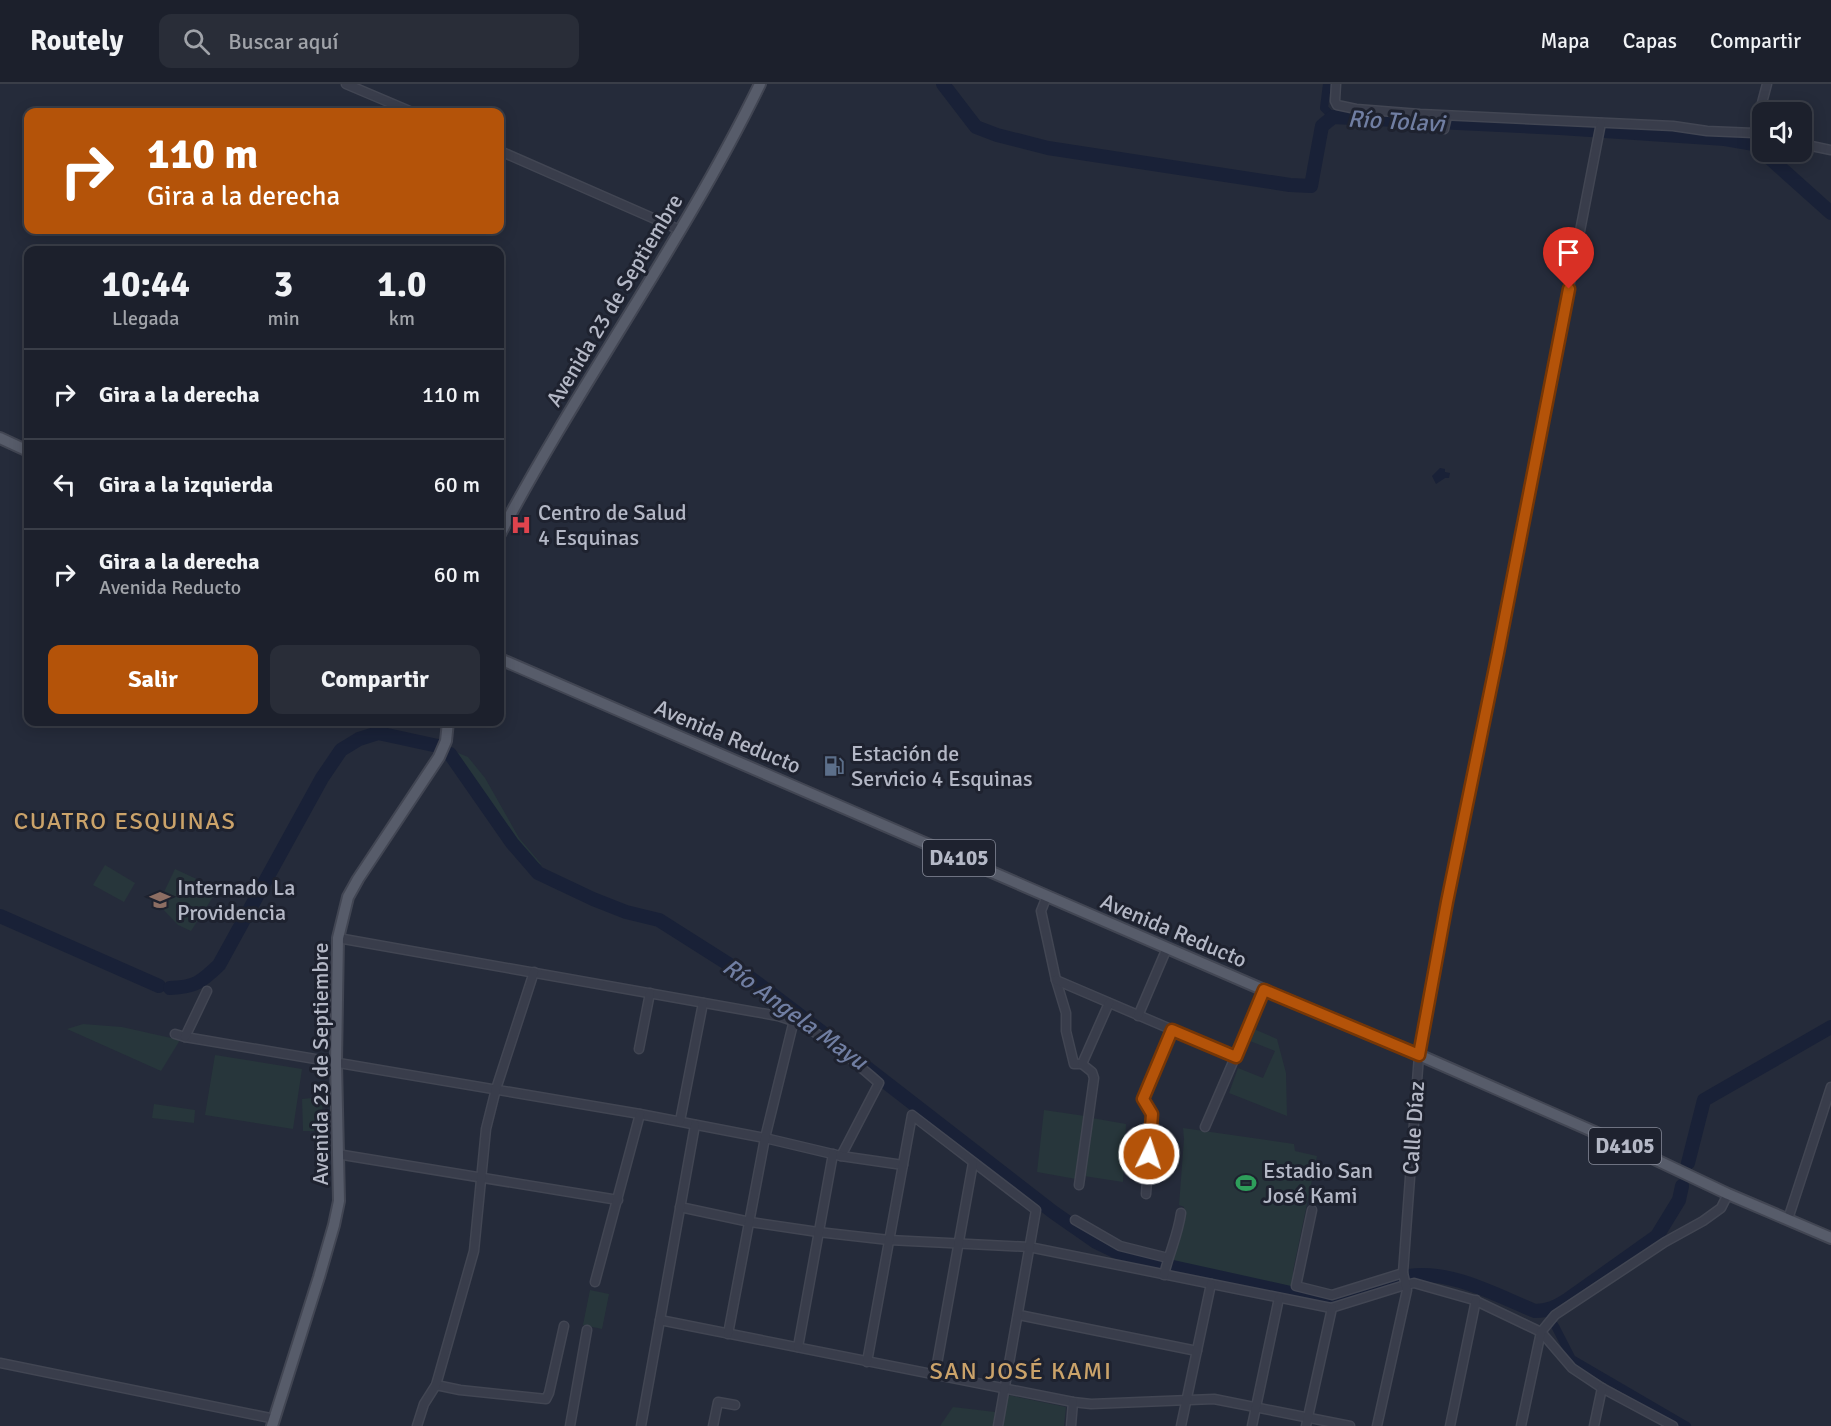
<!DOCTYPE html>
<html lang="es">
<head>
<meta charset="utf-8">
<style>
  :root { --surface:#1c202c; --page:#292d38; --text:#f1f3f6; --muted:#a0a3a9; --line:#3a3e48; --accent:#b45309 }
  body { margin:0; font-family:Signika,sans-serif; background:var(--page); color:var(--text); height:100vh; display:flex; flex-direction:column; font-size:22px; white-space:nowrap }
  * { box-sizing:border-box; margin:0 }
  p { font-size:20px; color:var(--muted) }
  .icon { flex:none; width:33px; height:33px; fill:none; stroke:currentColor; stroke-width:2; stroke-linecap:round; stroke-linejoin:round }
  .map { position:relative; flex:1; overflow:hidden }
  .details { position:absolute; left:24px; top:162px; width:480px; height:480px; display:flex; flex-direction:column; background:var(--surface); border-radius:12px; box-shadow:0 3px 15px #0003,0 0 0 2px var(--line) }
  .details>* { flex:none }
  .top-card { position:absolute; left:24px; top:24px; width:480px; height:126px; border-radius:12px; box-shadow:0 3px 15px #0003,0 0 0 2px var(--line); background:#b45309; color:#fff; overflow:hidden }
  .controls { position:absolute; left:1752px; top:18px; display:grid; gap:12px }
  .controls a { display:grid; place-items:center; width:60px; height:60px; border-radius:12px; background:var(--surface); box-shadow:0 3px 15px #0003,0 0 0 2px var(--line); font-size:30px }
  .pin { position:absolute; display:grid; place-items:center; width:51px; height:51px; color:#fff; margin:-62px -26px; border-radius:50% 50% 50% 0; rotate:-45deg; box-shadow:0 0 6px #0007 }
  .pin .icon { rotate:45deg }
  .me { position:absolute; width:66px; margin:-33px; rotate:4deg; stroke-linejoin:round; filter:drop-shadow(0 0 4px #0008) }
  .turn { display:flex; align-items:center; gap:21px; height:126px; padding:0 24px; font-size:27px }
  .turn .icon { width:78px; height:78px; stroke-width:2.5 }
  .turn b { display:block; font-size:42px; line-height:51px }
  .eta { display:flex; justify-content:space-evenly; align-items:center; height:102px; text-align:center }
  .eta b { font-size:36px; font-weight:800; line-height:42px }
  .button { display:flex; gap:12px; margin-top:auto; padding:12px 24px }
  .button a { flex:1; height:69px; border-radius:12px; background:var(--accent); color:#fff; font-size:24px; font-weight:800; line-height:69px; text-align:center }
  .button a+a { background:var(--page); color:var(--text) }
  ul { padding:0; list-style:none }
  li { display:flex; align-items:center; gap:18px; height:90px; padding:0 24px; border-top:2px solid var(--line) }
  li div { flex:1 }
  li b { display:block; font-size:22px }
  li em { font-style:normal }
  header { display:flex; align-items:center; gap:36px; box-sizing:border-box; height:84px; padding:0 30px; background:var(--surface); border-bottom:2px solid var(--line) }
  header strong { font-size:28px }
  nav { display:flex; gap:33px; margin-inline-start:auto; font-size:21px }
  .search { width:420px; height:54px; background:var(--page); display:flex; align-items:center; gap:15px; box-sizing:border-box; padding:0 21px; border-radius:12px; color:var(--muted); font-size:22px }
  .map>svg:first-child { display:block }
</style>
</head>
<body>
<header>
<strong>Routely</strong>
<div class="search"><svg class="icon" aria-label="search" viewBox="0 0 24 24"><circle cx="10" cy="10" r="6"/><path d="M15 15l6 6"/></svg>Buscar aquí</div>
<nav><a>Mapa</a><a>Capas</a><a>Compartir</a></nav>
</header>
<div class="map">
<svg width="1831" height="1342" viewBox="0 0 1831 1342">
  <rect width="100%" height="100%" fill="#252b3a"/>
  <g fill="#27363b">
    <path d="M451 666 468 673 485 694 519 754 542 781C520 771 503 739 490 720 477 701 465 683 451 666Z"/>
    <polygon points="105,781 135,799 124,818 93,801"/>
    <polygon points="175,785 218,805 191,847 178,841 160,822 164,808"/>
    <polygon points="83,940 122,943 180,956 161,987 67,945"/>
    <polygon points="1254,945 1277,955 1286,989 1287,1032 1229,1009 1238,984 1263,994 1275,967 1250,957"/>
    <polygon points="215,971 302,985 293,1045 205,1031"/>
    <polygon points="322,1013 323,1047 303,1047 302,1015"/>
    <polygon points="154,1020 195,1026 194,1039 152,1034"/>
    <polygon points="1044,1026 1085,1032 1076,1095 1037,1088"/>
    <polygon points="1092,1034 1126,1040 1123,1098 1084,1092"/>
    <polygon points="1183,1044 1294,1060 1295,1067 1317,1072 1293,1187 1293,1204 1300,1208 1299,1215 1168,1188 1177,1162 1184,1123 1179,1121 1184,1055"/>
    <polygon points="590,1206 609,1210 602,1245 583,1241"/>
    <polygon points="1008,1311 1066,1323 1064,1342 1002,1342"/>
    <polygon points="953,1323 995,1328 994,1342 940,1342"/>
  </g>
  <polygon fill="#192137" points="1440,384 1445,385 1445,388 1450,389 1449,394 1445,394 1436,400 1432,392"/>
  <g fill="none" stroke-linecap="round" stroke-linejoin="round">
    <g stroke="#192137" stroke-width="8">
      <polyline points="1327,0 1324,24 1333,33"/>
      <polyline points="1555,1242 1572,1275 1687,1342"/>
    </g>
    <g stroke="#192137" stroke-width="14">
      <polyline points="943,0 976,43 997,51 1048,64 1290,101 1311,102 1322,42 1333,33 1560,44 1725,55 1754,60 1831,129"/>
      <polyline points="450,670 512,759 538,789 593,815 626,828 659,836 752,895 835,958"/>
      <polyline points="0,832 159,902"/>
      <path d="M170 904C196 903 201 898 219 881L322 694 341 666 359 655 378 649 438 662"/>
      <polyline points="857,976 1053,1128 1096,1158 1127,1173 1158,1179"/>
      <polyline points="1688,1079 1704,1016 1831,943"/>
      <polyline points="1173,1183 1331,1218 1397,1196"/>
      <path d="M1409 1192C1450 1185 1498 1212 1535 1227 1548 1227 1556 1223 1567 1216L1657 1152 1679 1116 1682 1102"/>
    </g>
    <g stroke="#424653" stroke-width="11">
      <g id="minor">
        <polyline points="346,0 412,28"/>
        <polyline points="1336,0 1335,17 1337,21 1356,25 1420,30 1673,42 1707,47 1754,49 1762,51"/>
        <polyline points="1444,45 1447,32"/>
        <polyline points="1754,49 1767,0"/>
        <polyline points="1802,60 1831,66"/>
        <polyline points="500,67 680,146"/>
        <polyline points="1047,812 1041,827 1056,896 1066,929 1066,947 1074,980 1082,980"/>
        <path d="M338 854 778 932C817 943 849 973 879 999L841 1072"/>
        <polyline points="1056,896 1236,973"/>
        <polyline points="1138,932 1167,864"/>
        <polyline points="175,950 185,953 640,1030 765,1054 841,1072 903,1081"/>
        <polyline points="185,953 207,907"/>
        <polyline points="639,965 650,909"/>
        <polyline points="680,1037 703,919"/>
        <polyline points="1205,1043 1264,906"/>
        <polyline points="337,1070 618,1116"/>
        <polyline points="1079,1101 1094,994 1092,988 1082,980 1109,919"/>
        <polyline points="1146,1110 1152,1030 1143,1015 1172,946"/>
        <polyline points="680,1123 750,1138 818,1148 889,1156 1029,1163 1331,1224 1405,1201 1414,1199 1474,1216 1541,1248 1572,1284 1602,1304 1673,1342"/>
        <polyline points="1312,1126 1296,1202 1332,1211 1403,1189"/>
        <polyline points="1788,1135 1831,1003"/>
        <polyline points="1075,1136 1120,1162 1168,1174"/>
        <path d="M1164 1191C1169 1169 1178 1151 1181 1129"/>
        <polyline points="595,1198 640,1030"/>
        <polyline points="1019,1231 1197,1267"/>
        <polyline points="660,1236 1073,1318 1091,1320 1214,1315 1350,1342"/>
        <polyline points="728,1250 765,1054 794,936"/>
        <polyline points="798,1263 833,1070"/>
        <polyline points="867,1278 912,1031 1036,1126 998,1342"/>
        <polyline points="0,1279 275,1335"/>
        <polyline points="935,1291 973,1079"/>
        <polyline points="436,1301 460,1306 546,1315 549,1309 564,1242"/>
        <polyline points="417,1342 424,1320 436,1301 474,1167 486,1045 496,1005 534,888"/>
        <polyline points="570,1342 587,1246"/>
        <polyline points="641,1342 695,1041"/>
        <polyline points="713,1342 718,1318 735,1321"/>
        <polyline points="1071,1342 1073,1318"/>
        <polyline points="1181,1342 1211,1200"/>
        <polyline points="1252,1342 1279,1214"/>
        <polyline points="1306,1342 1332,1224"/>
        <polyline points="1377,1342 1407,1206 1403,1189 1419,971 1447,818 1498,569 1601,39"/>
        <polyline points="1450,1342 1476,1216"/>
        <polyline points="1521,1342 1541,1248 1555,1231 1665,1158 1703,1137 1721,1124 1728,1110"/>
        <polyline points="1594,1342 1602,1304"/>
      </g>
    </g>
    <g stroke="#424653" stroke-width="14">
      <g id="major">
        <polyline points="0,354 28,367"/>
        <path d="M500 450C581 297 684 156 760 0"/>
        <polyline points="500,575 1264,906 1419,971 1631,1064 1728,1110 1831,1154"/>
        <polyline points="272,1342 319,1193 334,1141 339,1117 336,979 338,854 348,813 358,795 439,673 446,657 448,638"/>
      </g>
    </g>
    <use href="#minor" stroke="#393d4b" stroke-width="8"/>
    <use href="#major" stroke="#575c6a" stroke-width="10"/>
  </g>
  <g fill="none" stroke-linecap="round" stroke-linejoin="round">
    <g stroke="#753606" stroke-width="15">
      <polyline id="route" points="1149,1070 1152,1030 1143,1015 1172,946 1236,973 1264,906 1419,971 1447,818 1498,569 1569,205"/>
    </g>
    <use href="#route" stroke="#b45309" stroke-width="10"/>
  </g>
  <defs>
    <g id="hospital-bare" transform="scale(1.62)"><path d="M-5-5h3v3.5h4V-5h3V5h-3V1.5h-4V5h-3Z" fill="#e0444e" stroke="#1e222f" stroke-width="2.5" paint-order="stroke"/></g>
    <g id="fuel-bare" transform="scale(1.62)"><path d="M-5.5-6h7V0h2V4h1.3V-2.5L3-4.5l.8-.8L6-3V5H2.5V1h-1V6h-7ZM-4.2-4.7v3.2H.2V-4.7Z" fill="#5c6f8a" stroke="#1e222f" stroke-width="2.5" paint-order="stroke"/></g>
    <g id="school-bare" transform="scale(1.62)"><path d="M0-5L7-2L0 1L-7-2ZM-4 1L0 2.5L4 1V4Q0 6-4 4Z" fill="#8d6e63" stroke="#1e222f" stroke-width="2.5" paint-order="stroke"/></g>
    <g id="stadium-bare" transform="scale(1.62)"><path d="M0-5a6.5 5 0 1 0 0 10a6.5 5 0 1 0 0-10ZM-3.5-1.8h7v3.6h-7Z" fill="#2e9e5b" stroke="#1e222f" stroke-width="2.5" paint-order="stroke"/></g>
  </defs>
  <g fill-rule="evenodd">
    <use href="#hospital-bare" x="521" y="441"/>
    <use href="#fuel-bare" x="834" y="682"/>
    <use href="#school-bare" x="160" y="816"/>
    <use href="#stadium-bare" x="1246" y="1099"/>
  </g>
  <g text-anchor="middle" stroke-width="6" stroke-linejoin="round" paint-order="stroke">
    <g fill="#1e222f" stroke="#878b99" stroke-width="1.5">
      <rect x="923" y="756" width="72" height="36" rx="4.5"/>
      <rect x="1589" y="1044" width="72" height="36" rx="4.5"/>
    </g>
    <g font-size="21" font-weight="bold" fill="#b4b8c6">
      <text x="959" y="781">D4105</text>
      <text x="1625" y="1069">D4105</text>
    </g>
    <g font-size="22" fill="#b4b8c6" stroke="#1e222f">
      <text transform="translate(614 216) rotate(-59)" y="8">Avenida 23 de Septiembre</text>
      <text transform="translate(728 652) rotate(23)" y="8">Avenida Reducto</text>
      <text transform="translate(1174 846) rotate(23)" y="8">Avenida Reducto</text>
      <text transform="translate(320 980) rotate(-90)" y="8">Avenida 23 de Septiembre</text>
      <text transform="translate(1413 1044) rotate(-86)" y="8">Calle Díaz</text>
    </g>
    <g font-size="22" fill="#b4b8c6" stroke="#1e222f" text-anchor="start">
      <text x="538" y="436">Centro de Salud<tspan x="538" dy="25">4 Esquinas</tspan></text>
      <text x="851" y="677">Estación de<tspan x="851" dy="25">Servicio 4 Esquinas</tspan></text>
      <text x="177" y="811">Internado La<tspan x="177" dy="25">Providencia</tspan></text>
      <text x="1263" y="1094">Estadio San<tspan x="1263" dy="25">José Kami</tspan></text>
    </g>
    <g font-size="24" font-style="italic" fill="#707ea2" stroke="#1e222f">
      <text transform="translate(1396 37) rotate(3)" y="8">Río Tolavi</text>
      <text transform="translate(795 930) rotate(36)" y="8">Río Angela Mayu</text>
    </g>
    <g font-size="24" letter-spacing="1.5" fill="#cba36a" stroke="#1e222f">
      <text x="125" y="745">CUATRO ESQUINAS</text>
      <text x="1021" y="1295">SAN JOSÉ KAMI</text>
    </g>
  </g>
</svg>
<div class="controls">
<a><svg class="icon" aria-label="sound" viewBox="0 0 24 24"><path d="M4 9h4l5-4v14l-5-4H4zM17 9q2 3 0 6"/></svg></a>
</div>
<div class="pin" style="left:1569px;top:205px;background:#d93025"><svg class="icon" aria-label="arrive" viewBox="0 0 24 24"><path d="M6 21V4h12l-3 4 3 4H6"/></svg></div>
<svg class="me" style="left:1149px;top:1070px" viewBox="-20 -20 40 40"><circle r="17" fill="#b45309" stroke="#fff" stroke-width="3"/><path d="M0-11L8 9 0 5-8 9z" fill="#fff"/></svg>
<div class="top-card">
<div class="turn"><svg class="icon" aria-label="right" viewBox="0 0 24 24"><path d="M7 20v-9h11M14 6l5 5-5 5"/></svg><div><b>110 m</b>Gira a la derecha</div></div>
</div>
<section class="details">
<div class="eta">
<div><b>10:44</b><p>Llegada</p></div>
<div><b>3</b><p>min</p></div>
<div><b>1.0</b><p>km</p></div>
</div>
<ul>
<li><svg class="icon" aria-label="right" viewBox="0 0 24 24"><path d="M7 20v-9h11M14 6l5 5-5 5"/></svg><div><b>Gira a la derecha</b></div><em>110 m</em></li>
<li><svg class="icon" aria-label="left" viewBox="0 0 24 24"><path d="M17 20v-9H6M10 6l-5 5 5 5"/></svg><div><b>Gira a la izquierda</b></div><em>60 m</em></li>
<li><svg class="icon" aria-label="right" viewBox="0 0 24 24"><path d="M7 20v-9h11M14 6l5 5-5 5"/></svg><div><b>Gira a la derecha</b><p>Avenida Reducto</p></div><em>60 m</em></li>
</ul>
<div class="button"><a>Salir</a><a>Compartir</a></div>
</section>
</div>
</body>
</html>
